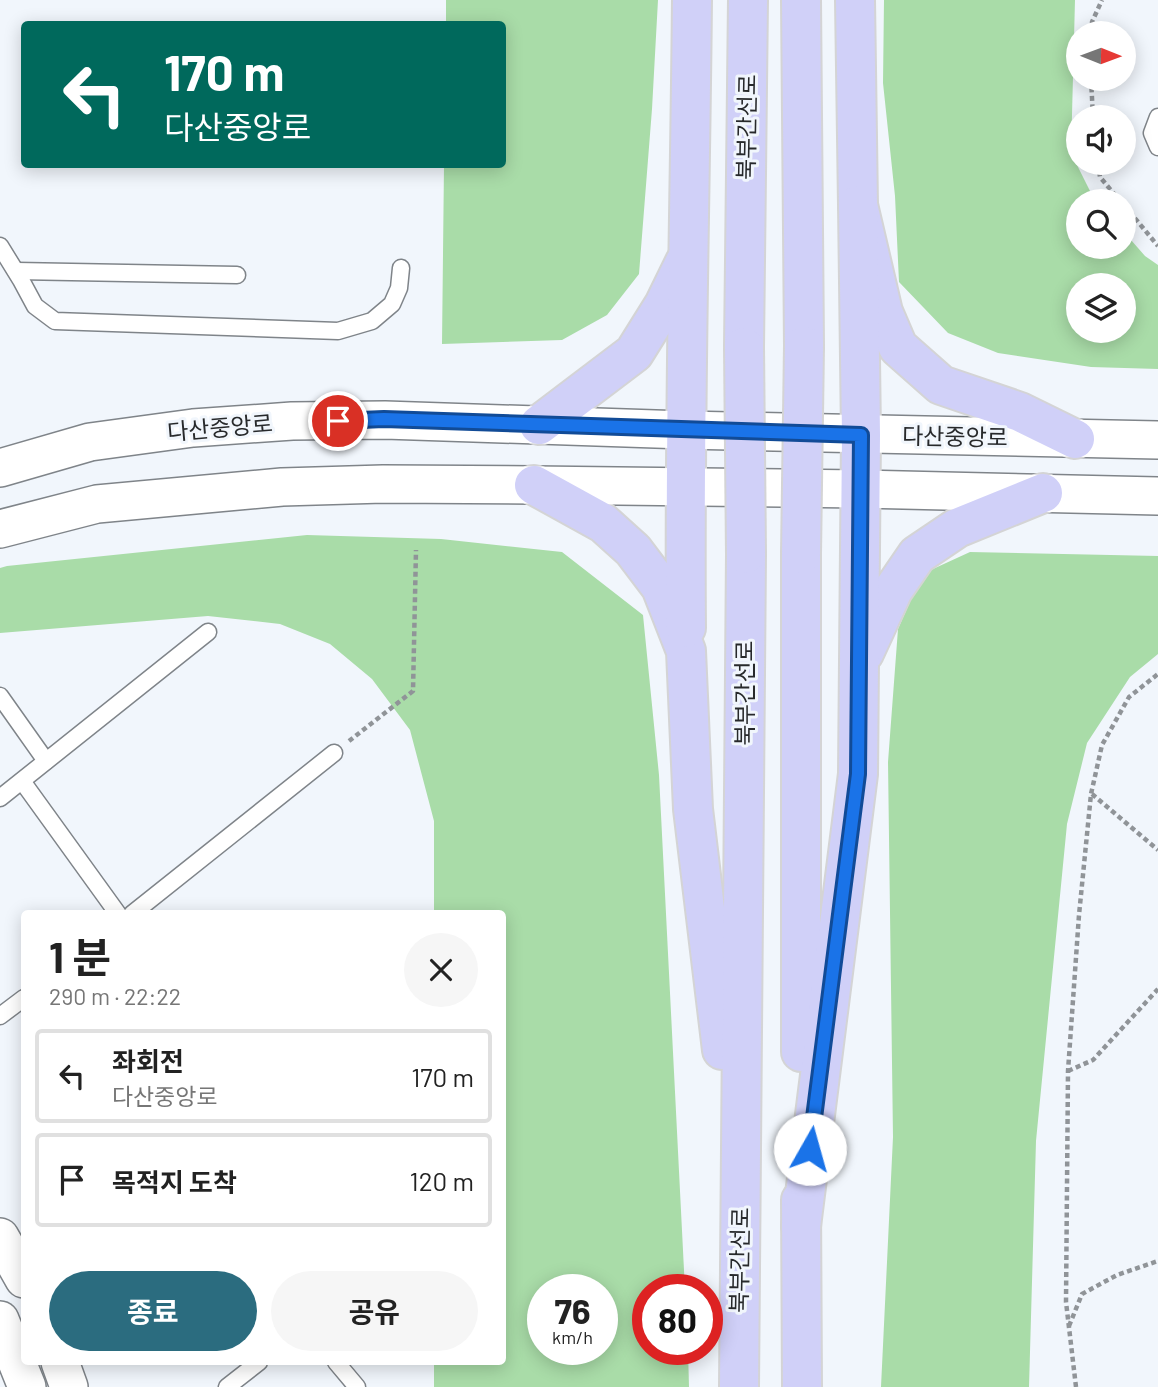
<!DOCTYPE html>
<html lang="ko">
<head>
<meta charset="utf-8">
<style>
  :root { --surface:#fff; --page:#f6f6f6; --text:#222; --muted:#767676; --line:#e0e0e0; --accent:#2b6c7f }
  body { margin:0; font-family:Barlow,"Noto Sans KR",sans-serif; background:var(--page); color:var(--text); height:100vh; display:flex; flex-direction:column; font-size:26px; white-space:nowrap }
  * { box-sizing:border-box; margin:0 }
  p { font-size:23px; color:var(--muted) }
  .icon { flex:none; width:38px; height:38px; fill:none; stroke:currentColor; stroke-width:2; stroke-linecap:round; stroke-linejoin:round }
  .map { position:relative; flex:1; overflow:hidden }
  .details { position:absolute; left:21px; top:910px; width:485px; height:455px; display:flex; flex-direction:column; background:var(--surface); border-radius:7px; box-shadow:0 4px 18px #0003 }
  .details>* { flex:none }
  .guide { position:absolute; left:21px; top:21px; width:485px; height:147px; border-radius:7px; box-shadow:0 4px 18px #0003; background:#00695c; color:#fff; overflow:hidden }
  .needle { width:46px; rotate:91deg }
  .fabs { position:absolute; left:1066px; top:21px; display:grid; gap:14px }
  .fabs a { display:grid; place-items:center; width:70px; height:70px; border-radius:50%; background:var(--surface); box-shadow:0 4px 18px #0003; font-size:35px }
  .speed { position:absolute; left:527px; top:1274px; display:flex; gap:14px; font-size:35px; font-weight:700; text-align:center }
  .speed>* { display:grid; place-content:center; width:91px; height:91px; border-radius:50%; background:var(--surface); box-shadow:0 4px 18px #0003; line-height:1 }
  .speed small { font-size:18px; font-weight:400 }
  .speed .limit { border:10px solid #d22; background:#fff; color:#111 }
  .pin { position:absolute; display:grid; place-items:center; width:60px; height:60px; color:#fff; margin:-30px; border:4px solid #fff; border-radius:50%; box-shadow:0 2px 7px #0007 }
  .me { position:absolute; width:77px; margin:-38px; rotate:7deg; stroke-linejoin:round; filter:drop-shadow(0 0 5px #0008) }
  .turn { display:flex; align-items:center; gap:24px; height:147px; padding:0 28px; font-size:32px }
  .turn .icon { width:91px; height:91px; stroke-width:2.5 }
  .turn b { display:block; font-size:49px; line-height:60px }
  .round { display:grid; place-items:center; flex:none; width:74px; height:74px; border-radius:37px; background:var(--page) }
  .head { display:flex; align-items:center; justify-content:space-between; height:119px; padding:0 28px }
  h1 { font-size:42px; font-weight:700; line-height:52px }
  .button { display:flex; gap:14px; margin-top:auto; padding:14px 28px }
  .button a { flex:1; height:80px; border-radius:42px; background:var(--accent); color:#fff; font-size:28px; font-weight:700; line-height:80px; text-align:center }
  .button a+a { background:var(--page); color:var(--text) }
  ul { padding:0; list-style:none }
  li { display:flex; align-items:center; gap:21px; height:94px; margin:0 14px 10px; padding:0 14px; border:4px solid var(--line); border-radius:7px }
  li div { flex:1 }
  li b { display:block; font-size:26px }
  li em { font-style:normal }
  .map>svg:first-child { display:block }
</style>
</head>
<body>
<div class="map">
<svg width="1158" height="1387" viewBox="0 0 1158 1387">
  <rect width="100%" height="100%" fill="#f1f6fc"/>
  <g fill="#a9dca8" fill-rule="evenodd">
    <polygon points="446,0 658,0 652,109 639,274 607,315 562,340 442,344 444,165 502,164 502,24 446,24"/>
    <path d="M884 0H1075L1071 153 1095 201H1078V247H1124V232L1145 256 1158 265V369L1091 367 998 353 948 333 899 282 895 196 883 83ZM1078 285H1124V331H1078Z"/>
    <path d="M307 535 441 539 562 552 643 615 659 775 685 1290H648V1349H688L689 1387H434V1362H502V914L434 913V821L410 730 372 679 330 644 280 624 208 616 0 633V568L7 566ZM542 1290H602V1349H542Z"/>
    <polygon points="970,552 1158,556 1158,654 1130,677 1087,743 1067,824 1036,1141 1029,1387 881,1387 893,1137 888,762 898,629 922,574"/>
  </g>
  <g fill="none" stroke-linecap="round" stroke-linejoin="round">
    <g stroke="#7f8489" stroke-width="19">
      <g id="service">
        <polyline points="1158,117 1152,133 1158,147"/>
        <polyline points="0,246 21,280 35,306 55,321 338,331 372,321 392,304 399,288 401,268"/>
        <polyline points="16,271 237,275"/>
        <polyline points="0,696 46,761"/>
        <polyline points="22,781 118,914"/>
        <polyline points="0,798 208,632"/>
        <polyline points="132,914 334,753"/>
        <polyline points="0,1016 24,998"/>
        <polyline points="336,1362 357,1387"/>
        <polyline points="227,1387 259,1362"/>
      </g>
    </g>
    <g stroke="#7f8489" stroke-width="40">
      <g id="tertiary">
        <polyline points="0,468 90,442 193,428 292,421 385,420 685,430 1158,440"/>
        <polyline points="0,529 97,504 282,487 383,484 534,485 861,489 1158,496"/>
        <polyline points="0,1237 24,1279"/>
        <polyline points="0,1320 27,1387"/>
        <polyline points="60,1362 69,1387"/>
      </g>
    </g>
    <g stroke="#d4d4d5" stroke-width="42">
      <g id="trunk">
        <polyline points="801,0 804,346"/>
        <polyline points="855,0 858,205 883,312 898,347 941,385 1020,412 1075,439"/>
        <polyline points="744,347 748,0"/>
        <polyline points="539,425 634,353 664,305 685,262"/>
        <polyline points="534,485 603,523 633,550 661,587 686,651 693,809 722,1050"/>
        <path d="M686 628C684 419 690 209 692 0"/>
        <polyline points="864,653 893,590 917,555 957,528 1043,493"/>
        <polyline points="801,1052 801,554"/>
        <polyline points="801,1200 802,1387"/>
        <polyline points="801,1226 858,774 861,435 858,205"/>
        <polyline points="739,1387 746,554"/>
      </g>
    </g>
    <g stroke="#909498" stroke-width="4.5" stroke-dasharray="5 3.5" stroke-linecap="butt">
      <polyline points="1092,33 1092,22 1102,0"/>
      <polyline points="1091,79 1093,117"/>
      <polyline points="1098,163 1100,177 1120,201"/>
      <polyline points="1124,205 1158,246"/>
      <polyline points="349,741 413,691 416,550"/>
      <polyline points="1092,794 1158,850"/>
      <polyline points="1068,1071 1093,1060 1158,989"/>
      <polyline points="1069,1326 1082,1294 1117,1275 1158,1261"/>
      <polyline points="1076,1387 1066,1302 1068,1071 1079,915 1091,794 1102,745 1129,697 1158,674"/>
    </g>
    <use href="#service" stroke="#fff" stroke-width="16"/>
    <use href="#tertiary" stroke="#fff" stroke-width="37"/>
    <use href="#trunk" stroke="#d0d0f8" stroke-width="38"/>
    <g stroke="#d4d4d5" stroke-width="42" stroke-linecap="butt">
      <g id="trunk-bridge">
        <polyline points="744,347 746,554"/>
        <polyline points="801,554 804,346"/>
      </g>
    </g>
    <use href="#trunk-bridge" stroke="#d0d0f8" stroke-width="38"/>
  </g>
  <g fill="none" stroke-linecap="round" stroke-linejoin="round">
    <g stroke="#114b97" stroke-width="18">
      <polyline id="route" points="338,421 384,419 861,435 858,774 810,1149"/>
    </g>
    <use href="#route" stroke="#1a73e8" stroke-width="12"/>
  </g>
  <g text-anchor="middle" stroke-width="6" stroke-linejoin="round" paint-order="stroke">
    <g font-size="23" fill="#27292b" stroke="#f1f6fc">
      <text transform="translate(747 127) rotate(-89)" y="8">북부간선로</text>
      <text transform="translate(220 428) rotate(-5)" y="8">다산중앙로</text>
      <text transform="translate(955 437) rotate(1)" y="8">다산중앙로</text>
      <text transform="translate(745 693) rotate(-90)" y="8">북부간선로</text>
      <text transform="translate(740 1260) rotate(-89)" y="8">북부간선로</text>
    </g>
  </g>
</svg>
<div class="fabs">
<a><svg class="needle" viewBox="-14 -14 28 28"><path d="M0-13l5 13h-10z" fill="#e53935"/><path d="M0 13l5-13h-10z" fill="#767676"/></svg></a>
<a><svg class="icon" aria-label="sound" viewBox="0 0 24 24"><path d="M4 9h4l5-4v14l-5-4H4zM17 9q2 3 0 6"/></svg></a>
<a><svg class="icon" aria-label="search" viewBox="0 0 24 24"><circle cx="10" cy="10" r="6"/><path d="M15 15l6 6"/></svg></a>
<a><svg class="icon" aria-label="layers" viewBox="0 0 24 24"><path d="M12 4l9 5-9 5-9-5zM3 14l9 5 9-5"/></svg></a>
</div>
<div class="speed"><div>76<small>km/h</small></div><div class="limit">80</div></div>
<div class="pin" style="left:338px;top:421px;background:#d93025"><svg class="icon" aria-label="arrive" viewBox="0 0 24 24"><path d="M6 21V4h12l-3 4 3 4H6"/></svg></div>
<svg class="me" style="left:810px;top:1149px" viewBox="-20 -20 40 40"><circle r="19" fill="#fff"/><path d="M0-13L10 11 0 6-10 11z" fill="#1a73e8"/></svg>
<div class="guide">
<div class="turn"><svg class="icon" aria-label="left" viewBox="0 0 24 24"><path d="M17 20v-9H6M10 6l-5 5 5 5"/></svg><div><b>170 m</b>다산중앙로</div></div>
</div>
<section class="details">
<div class="head"><div><h1>1 분</h1><p>290 m · 22:22</p></div><a class="round"><svg class="icon" aria-label="close" viewBox="0 0 24 24"><path d="M6 6l12 12M18 6L6 18"/></svg></a></div>
<ul>
<li><svg class="icon" aria-label="left" viewBox="0 0 24 24"><path d="M17 20v-9H6M10 6l-5 5 5 5"/></svg><div><b>좌회전</b><p>다산중앙로</p></div><em>170 m</em></li>
<li><svg class="icon" aria-label="arrive" viewBox="0 0 24 24"><path d="M6 21V4h12l-3 4 3 4H6"/></svg><div><b>목적지 도착</b></div><em>120 m</em></li>
</ul>
<div class="button"><a>종료</a><a>공유</a></div>
</section>
</div>
</body>
</html>
